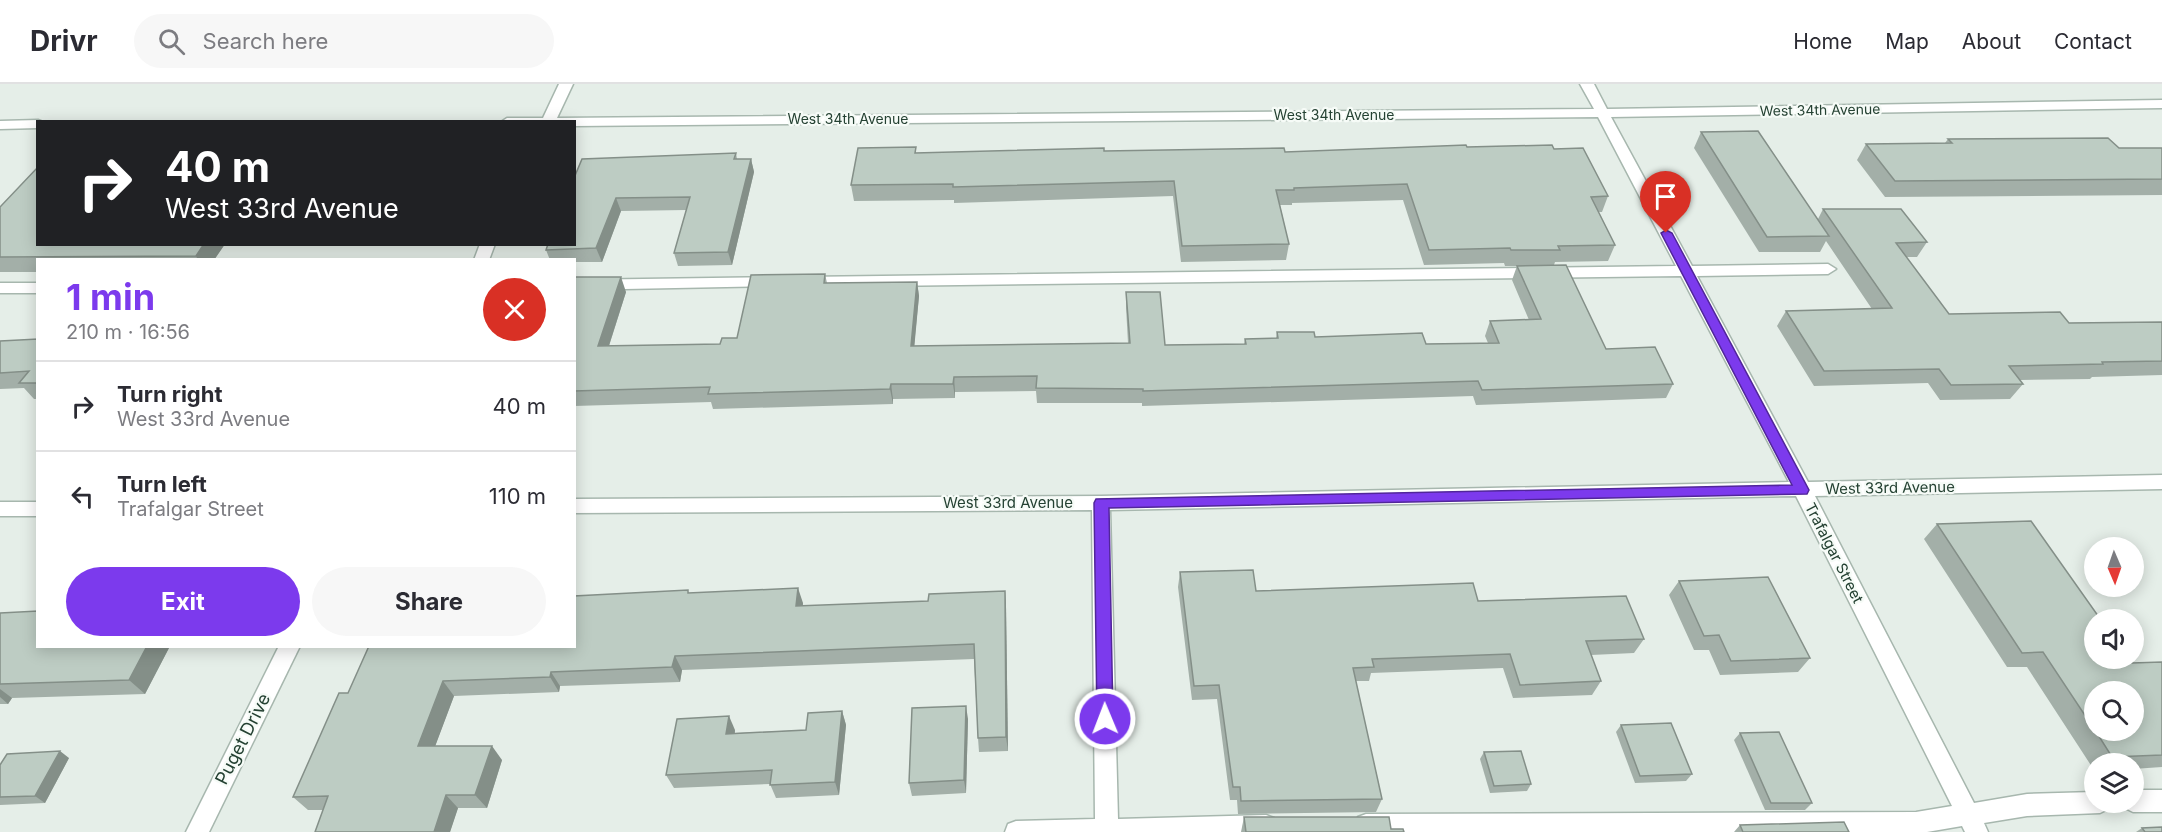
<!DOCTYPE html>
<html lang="en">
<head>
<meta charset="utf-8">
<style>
  :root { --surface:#fff; --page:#f7f7f7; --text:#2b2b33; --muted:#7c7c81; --line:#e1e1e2; --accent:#7c3aed }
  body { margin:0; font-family:Inter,sans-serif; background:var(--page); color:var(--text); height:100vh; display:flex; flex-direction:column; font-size:22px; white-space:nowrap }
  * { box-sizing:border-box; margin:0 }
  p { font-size:20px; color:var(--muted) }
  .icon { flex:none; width:33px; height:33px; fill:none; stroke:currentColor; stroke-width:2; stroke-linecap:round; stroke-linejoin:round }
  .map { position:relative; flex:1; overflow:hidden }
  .sheet { position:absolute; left:36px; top:174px; width:540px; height:390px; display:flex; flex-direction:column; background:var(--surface); border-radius:0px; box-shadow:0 3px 15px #0003 }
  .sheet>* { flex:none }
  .hud { position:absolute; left:36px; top:36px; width:540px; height:126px; border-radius:0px; box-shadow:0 3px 15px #0003; background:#202124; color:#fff; overflow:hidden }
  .needle { width:39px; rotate:178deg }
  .tools { position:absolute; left:2084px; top:453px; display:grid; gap:12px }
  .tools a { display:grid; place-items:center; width:60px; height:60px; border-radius:50%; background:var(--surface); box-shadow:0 3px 15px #0003; font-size:30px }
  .pin { position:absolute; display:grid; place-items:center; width:51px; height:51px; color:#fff; margin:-62px -26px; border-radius:50% 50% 50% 0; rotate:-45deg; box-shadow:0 0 6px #0007 }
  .pin .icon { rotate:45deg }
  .me { position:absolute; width:66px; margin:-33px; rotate:359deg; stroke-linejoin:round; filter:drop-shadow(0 0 4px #0008) }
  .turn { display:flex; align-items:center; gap:21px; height:126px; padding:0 30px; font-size:27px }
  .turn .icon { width:78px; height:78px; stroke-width:2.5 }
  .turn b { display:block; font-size:42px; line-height:51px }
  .round { display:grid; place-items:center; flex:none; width:63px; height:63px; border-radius:32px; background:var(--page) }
  .overview { display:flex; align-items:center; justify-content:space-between; height:102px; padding:0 30px }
  h1 { font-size:36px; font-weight:700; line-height:45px; color:var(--accent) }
  .action { display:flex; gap:12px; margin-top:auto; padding:12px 30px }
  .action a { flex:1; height:69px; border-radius:36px; background:var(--accent); color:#fff; font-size:24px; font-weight:700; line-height:69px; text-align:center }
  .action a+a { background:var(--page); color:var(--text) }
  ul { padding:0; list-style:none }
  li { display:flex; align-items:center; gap:18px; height:90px; padding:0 30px; border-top:2px solid var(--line) }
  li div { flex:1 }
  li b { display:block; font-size:22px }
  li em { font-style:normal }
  header { display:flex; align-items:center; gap:36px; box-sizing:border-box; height:84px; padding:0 30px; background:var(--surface); border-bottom:2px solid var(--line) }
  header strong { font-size:28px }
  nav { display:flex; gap:33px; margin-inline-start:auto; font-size:21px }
  .search { width:420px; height:54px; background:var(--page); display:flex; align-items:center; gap:15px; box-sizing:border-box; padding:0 21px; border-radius:33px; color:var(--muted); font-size:22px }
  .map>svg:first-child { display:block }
</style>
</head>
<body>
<header>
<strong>Drivr</strong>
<div class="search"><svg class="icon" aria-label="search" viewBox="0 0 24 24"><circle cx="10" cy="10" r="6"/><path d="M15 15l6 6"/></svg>Search here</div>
<nav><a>Home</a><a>Map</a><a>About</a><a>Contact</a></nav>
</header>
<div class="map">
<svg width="2162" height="748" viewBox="0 0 2162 748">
  <rect width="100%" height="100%" fill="#e5eee8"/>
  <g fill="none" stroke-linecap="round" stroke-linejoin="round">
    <g stroke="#a7b7ae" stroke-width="3">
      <g id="minor">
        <polygon points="559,0 573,0 557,34 1594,25 1580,0 1594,0 1607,25 2162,16 2162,24 1611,33 1692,182 1828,180 1836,185 1828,190 1697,192 1808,398 2162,391 2162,405 1815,412 1974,719 2027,710 2094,708 2094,718 2111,718 2108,725 2100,729 2027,732 1984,739 1988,748 1965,748 1962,742 1927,748 1358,748 1355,741 1358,733 1366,730 1916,728 1952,722 1796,412 1110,426 1118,735 1266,731 1274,734 1277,742 1275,748 1005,748 1008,740 1016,737 1095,735 1092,426 574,429 574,415 1101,412 1789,398 1681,192 804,203 796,198 804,193 1676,182 1598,33 574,42 574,38 501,38 507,34 543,34"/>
        <polygon points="38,36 43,38 38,38 38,44 0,45 0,37"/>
        <polygon points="480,160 495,160 489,176 474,176"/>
        <polygon points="774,193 782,198 780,202 574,206 574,196"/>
        <rect x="0" y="199" width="38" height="10"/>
        <rect x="0" y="418" width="38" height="14"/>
        <polygon points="279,562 300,562 209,748 186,748"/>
        <polygon points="2133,706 2162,706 2162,728 2133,728 2125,724 2122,718 2133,718"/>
      </g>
    </g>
    <use href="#minor" fill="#fff" fill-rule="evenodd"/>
  </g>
  <g fill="#a3afa8" fill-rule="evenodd">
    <polygon points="1701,48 1818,135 1823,125 1927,158 1917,173 1906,173 1949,230 2069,239 2162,238 2162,291 2092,293 2090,295 2020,296 2023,300 2010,315 1940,316 1928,299 1814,302 1777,242 1786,227 1872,225 1826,157 1820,168 1759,168 1694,64"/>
    <polygon points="1948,55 2119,64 2162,64 2162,111 1885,113 1857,76 1866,60 1945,59"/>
    <polygon points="1467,63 1554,65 1608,112 1602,128 1598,128 1615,161 1608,177 1555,178 1554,181 1606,265 1673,300 1666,314 1476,321 1473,312 1142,322 1142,319 1037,319 1036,307 955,308 955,314 893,315 893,320 713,325 711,318 574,322 574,193 626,208 609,262 720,260 737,254 825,190 827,199 917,198 919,212 914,262 1128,259 1126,223 1126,208 1165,261 1244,260 1245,255 1276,254 1277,248 1315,253 1426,260 1488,259 1485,252 1490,237 1529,236 1512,196 1517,182 1505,182 1504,179 1424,181 1403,116 1292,119 1292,121 1280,121 1289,160 1286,176 1181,178 1173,112 954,119 954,116 854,117 851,101 917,69 1104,67 1285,68"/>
    <polygon points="736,69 737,75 751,75 754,88 732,181 678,182 674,169 686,126 621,127 602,178 574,178 574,176 550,176 546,166 574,94"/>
    <polygon points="0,123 38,160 225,160 214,176 38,176 38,188 0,188"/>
    <polygon points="38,255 38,315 34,315 24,304 0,305 0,257"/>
    <path d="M1937 440 2132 579 2162 578V683L2133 685V680H2094V686L2027 583H2007L1924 455ZM2094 608 2133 646H2094Z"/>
    <polygon points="1180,488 1256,507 1478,517 1644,555 1634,569 1591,571 1601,597 1592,611 1513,614 1503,584 1371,589 1369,597 1356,597 1382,715 1376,728 1238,730 1237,716 1230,716 1217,615 1192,616 1178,503"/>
    <polygon points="1679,497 1810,574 1798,588 1720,591 1709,566 1694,566 1669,511"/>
    <polygon points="1005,507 1006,522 1008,667 979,668 978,654 974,575 682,586 680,598 560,602 559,608 454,612 435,662 502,676 487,724 458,724 450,748 315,748 323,726 308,726 293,713 348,609 689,509 803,519 803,522 928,517"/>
    <polygon points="0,529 38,562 170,562 145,610 12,614 8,620 0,620"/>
    <polygon points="842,627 846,641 839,711 776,714 770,700 674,704 666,691 735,646 735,649 806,646"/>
    <polygon points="968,635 966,709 912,712 909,699"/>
    <polygon points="1621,641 1692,690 1686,697 1635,699 1616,648"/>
    <polygon points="1740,649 1812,719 1805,726 1765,726 1734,656"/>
    <polygon points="1484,668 1531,700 1527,707 1490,709 1480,675"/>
    <polygon points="69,674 45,719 0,721 0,681"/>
    <polygon points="1244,733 1391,745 1404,748 1241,748"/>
    <polygon points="1740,741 1849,748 1734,748"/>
    <polygon points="2142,744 2162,748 2136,748"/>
  </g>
  <g fill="#848f88">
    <polygon points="751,75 754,88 732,181 728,168"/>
    <polygon points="616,114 621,127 602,178 596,164"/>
    <polygon points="204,160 225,160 214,176 198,176 196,172"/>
    <polygon points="621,193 626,208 604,277 598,262"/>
    <polygon points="917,198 919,212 913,277 911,262"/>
    <polygon points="954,293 955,308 955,314 953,300"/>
    <polygon points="891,300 893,315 893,320 890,305"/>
    <polygon points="798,504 803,519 801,537 796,522"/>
    <polygon points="1005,507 1006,522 1008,667 1006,653"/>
    <polygon points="147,562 170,562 145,610 129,596"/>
    <polygon points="675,572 682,586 680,598 672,583"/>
    <polygon points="551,588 560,602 559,608 550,593"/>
    <polygon points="443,597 454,612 430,676 418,662"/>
    <polygon points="0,605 12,614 8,620 0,613"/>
    <polygon points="966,622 968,635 966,709 964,696"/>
    <polygon points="842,627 846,641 839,711 835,698"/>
    <polygon points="729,632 735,646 733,663 726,650"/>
    <polygon points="492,662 502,676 487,724 475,711"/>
    <polygon points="60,667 69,674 45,719 35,712"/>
    <polygon points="446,711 458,724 450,748 434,748"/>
  </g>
  <g fill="#bdccc3" stroke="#848f88" stroke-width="1.5">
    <polygon points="1758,47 1829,152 1767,153 1701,48"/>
    <polygon points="2108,54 2119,64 2162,64 2162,95 1895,97 1866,60 1952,59 1948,55"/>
    <polygon points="1466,61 1467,63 1552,61 1554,65 1583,64 1608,112 1591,113 1615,161 1558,162 1560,166 1511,166 1510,164 1429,166 1407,100 1294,104 1294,106 1276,106 1289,160 1182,162 1174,97 953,103 953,100 851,101 858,64 916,63 915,69 1104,64 1104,67 1284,64 1285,68"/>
    <polygon points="736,69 734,75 751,75 728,168 674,169 690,113 616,114 596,164 546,166 548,160 574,160 574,94 582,75"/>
    <polygon points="37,84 38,160 204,160 196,172 0,173 0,123"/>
    <polygon points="1823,125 1901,125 1927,158 1896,159 1949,230 2060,228 2069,239 2162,238 2162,277 2102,278 2103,280 2009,282 2023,300 1951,301 1939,285 1824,287 1786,227 1892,224"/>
    <polygon points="1566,181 1606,265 1655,263 1673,300 1482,306 1478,297 1143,307 1143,305 1036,304 1037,292 954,293 953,300 891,300 890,305 708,310 710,303 574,307 574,193 621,193 598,262 720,260 722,254 737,254 751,191 825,190 824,199 917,198 911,262 1130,259 1126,208 1160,208 1165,261 1246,260 1245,255 1278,254 1277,248 1314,248 1315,253 1422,249 1426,260 1499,259 1490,237 1541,235 1517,182"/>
    <polygon points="38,255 38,299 19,299 29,287 0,289 0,257"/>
    <polygon points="2031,437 2101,536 2094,536 2094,574 2129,574 2132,579 2162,578 2162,671 2112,673 2095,646 2133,646 2133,608 2094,608 2094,645 2043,568 2022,569 1937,440"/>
    <polygon points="1253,486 1256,507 1473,499 1478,517 1626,512 1644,555 1586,557 1601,597 1520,601 1510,570 1372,575 1374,583 1353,584 1382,715 1241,717 1240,703 1233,703 1219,601 1194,602 1180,488"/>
    <polygon points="1768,493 1810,574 1731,577 1719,551 1704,552 1679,497"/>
    <polygon points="798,504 796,522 928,517 929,510 1005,507 1006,653 978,654 974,560 675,572 672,583 551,588 550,593 443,597 418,662 492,662 475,711 446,711 434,748 315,748 328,712 293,713 339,609 348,609 369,562 574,562 574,512 688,506 688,509"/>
    <polygon points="38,527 38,562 147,562 129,596 0,600 0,529"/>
    <polygon points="966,622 964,696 909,699 912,624"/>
    <polygon points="842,627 835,698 770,701 772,686 666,691 677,635 729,632 726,650 806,646 808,629"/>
    <polygon points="1671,639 1692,690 1640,692 1621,641"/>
    <polygon points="1779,648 1812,719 1771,719 1740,649"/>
    <polygon points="60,667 35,712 0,713 0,681 7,670"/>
    <polygon points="1521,667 1531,700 1494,702 1484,668"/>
    <polygon points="1244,733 1389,733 1391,745 1403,745 1404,748 1246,748"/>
    <polygon points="1844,738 1849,748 1743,748 1740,741"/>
    <polygon points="2162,743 2162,748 2145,748 2142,744"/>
  </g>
  <polygon fill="#7c3aed" stroke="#51269a" stroke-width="1.5" points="1666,146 1672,149 1809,406 1807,410 1109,424 1113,635 1111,640 1105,642 1099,640 1097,635 1094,419 1096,415 1792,401 1661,149"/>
  <g text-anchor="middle" stroke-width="4.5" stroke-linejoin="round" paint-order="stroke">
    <g font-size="14" fill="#244132" stroke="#f6fbf7">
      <text transform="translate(1820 26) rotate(-1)" y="5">West 34th Avenue</text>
      <text x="1334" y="36">West 34th Avenue</text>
      <text x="848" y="40">West 34th Avenue</text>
    </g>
    <g font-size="15" fill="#244132" stroke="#f6fbf7">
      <text transform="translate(1890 404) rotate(-1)" y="5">West 33rd Avenue</text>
      <text x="1008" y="424">West 33rd Avenue</text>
      <text transform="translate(1834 469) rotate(63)" y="5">Trafalgar Street</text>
    </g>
    <g font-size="18" fill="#244132" stroke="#f6fbf7">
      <text transform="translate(243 655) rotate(-63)" y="6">Puget Drive</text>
    </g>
  </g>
</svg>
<div class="tools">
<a><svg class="needle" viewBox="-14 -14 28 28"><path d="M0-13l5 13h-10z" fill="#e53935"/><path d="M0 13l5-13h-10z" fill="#7c7c81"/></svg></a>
<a><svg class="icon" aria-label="sound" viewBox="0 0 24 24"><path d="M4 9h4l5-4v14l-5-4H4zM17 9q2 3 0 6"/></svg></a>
<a><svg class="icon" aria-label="search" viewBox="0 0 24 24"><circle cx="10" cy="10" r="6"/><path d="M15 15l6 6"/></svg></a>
<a><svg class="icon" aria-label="layers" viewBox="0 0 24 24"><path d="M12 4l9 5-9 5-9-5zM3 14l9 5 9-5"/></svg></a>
</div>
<div class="pin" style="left:1666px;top:149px;background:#d93025"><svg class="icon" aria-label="arrive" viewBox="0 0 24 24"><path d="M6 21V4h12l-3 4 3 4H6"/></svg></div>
<svg class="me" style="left:1105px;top:635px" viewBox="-20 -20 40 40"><circle r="17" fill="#7c3aed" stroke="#fff" stroke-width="3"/><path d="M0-11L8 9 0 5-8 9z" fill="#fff"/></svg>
<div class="hud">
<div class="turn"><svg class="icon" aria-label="right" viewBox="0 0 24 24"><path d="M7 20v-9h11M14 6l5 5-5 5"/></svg><div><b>40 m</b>West 33rd Avenue</div></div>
</div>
<section class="sheet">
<div class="overview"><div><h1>1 min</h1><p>210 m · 16:56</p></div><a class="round" style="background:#d93025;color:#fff"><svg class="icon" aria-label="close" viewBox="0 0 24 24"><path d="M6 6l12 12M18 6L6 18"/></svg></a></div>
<ul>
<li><svg class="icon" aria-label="right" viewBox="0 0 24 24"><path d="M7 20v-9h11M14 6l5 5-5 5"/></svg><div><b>Turn right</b><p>West 33rd Avenue</p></div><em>40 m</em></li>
<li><svg class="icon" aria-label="left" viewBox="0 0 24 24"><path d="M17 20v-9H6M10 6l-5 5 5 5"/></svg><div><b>Turn left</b><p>Trafalgar Street</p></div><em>110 m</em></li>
</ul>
<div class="action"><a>Exit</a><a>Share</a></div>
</section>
</div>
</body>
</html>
